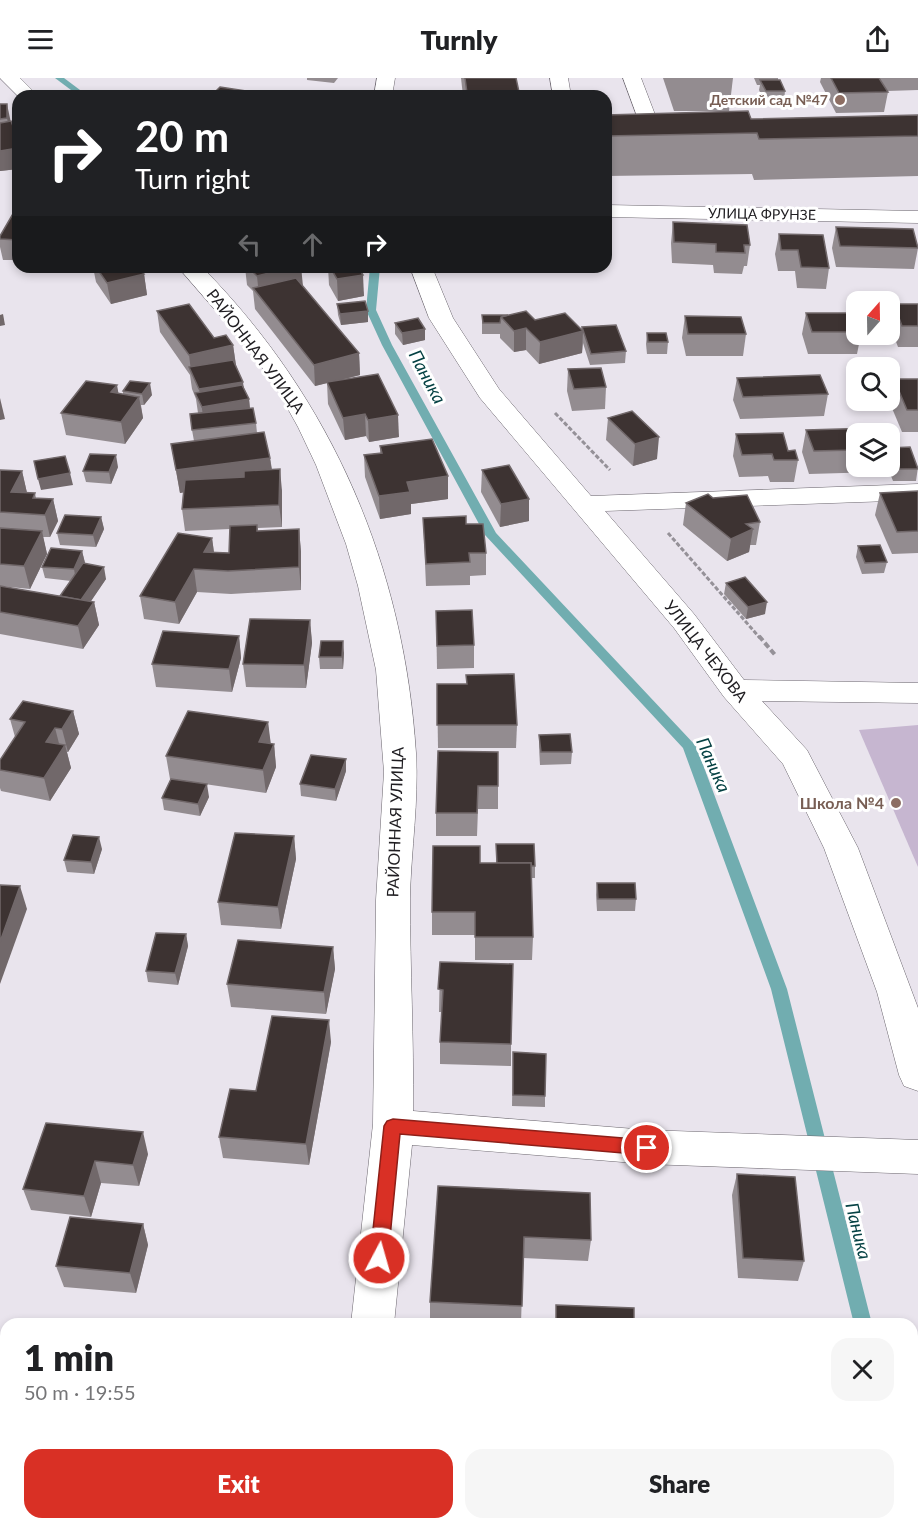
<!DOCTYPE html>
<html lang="en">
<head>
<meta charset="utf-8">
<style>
  :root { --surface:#fff; --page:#f6f6f6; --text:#202124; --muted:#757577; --accent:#d93025 }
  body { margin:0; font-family:Lato,sans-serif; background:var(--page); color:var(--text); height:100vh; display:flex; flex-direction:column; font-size:22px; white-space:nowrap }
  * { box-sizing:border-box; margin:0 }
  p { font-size:20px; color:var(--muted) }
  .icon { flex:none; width:33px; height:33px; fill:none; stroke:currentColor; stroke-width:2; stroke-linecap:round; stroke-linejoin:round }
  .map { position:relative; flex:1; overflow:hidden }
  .sheet { position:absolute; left:0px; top:1240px; width:918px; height:212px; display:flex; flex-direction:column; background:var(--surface); border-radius:18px 18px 0 0; box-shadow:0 3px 9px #0003 }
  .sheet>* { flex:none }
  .hud { position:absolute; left:12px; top:12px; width:600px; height:183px; border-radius:18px; box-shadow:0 3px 9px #0003; background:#202124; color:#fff; overflow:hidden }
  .needle { width:39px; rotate:20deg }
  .tools { position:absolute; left:846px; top:213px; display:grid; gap:12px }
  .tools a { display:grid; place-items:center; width:54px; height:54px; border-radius:12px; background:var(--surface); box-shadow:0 3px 9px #0003; font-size:30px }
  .pin { position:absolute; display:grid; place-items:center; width:51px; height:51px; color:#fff; margin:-26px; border:3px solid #fff; border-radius:50%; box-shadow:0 2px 6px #0007 }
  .me { position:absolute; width:66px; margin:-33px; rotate:6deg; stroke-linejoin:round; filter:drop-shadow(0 0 4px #0008) }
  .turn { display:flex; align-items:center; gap:21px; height:126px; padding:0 24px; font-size:27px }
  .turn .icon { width:78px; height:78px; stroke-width:2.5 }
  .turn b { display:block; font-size:42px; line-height:51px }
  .lanes { display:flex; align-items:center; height:57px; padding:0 24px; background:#0003; justify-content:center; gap:30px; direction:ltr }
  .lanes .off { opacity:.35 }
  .round { display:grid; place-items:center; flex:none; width:63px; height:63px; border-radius:18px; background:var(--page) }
  .head { display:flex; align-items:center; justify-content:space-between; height:102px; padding:0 24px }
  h1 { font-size:36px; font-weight:800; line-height:45px }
  .button { display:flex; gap:12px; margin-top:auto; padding:12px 24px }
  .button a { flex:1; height:69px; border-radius:18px; background:var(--accent); color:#fff; font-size:24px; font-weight:800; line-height:69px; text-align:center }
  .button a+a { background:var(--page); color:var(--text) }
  header { display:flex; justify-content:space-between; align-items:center; height:78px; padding:0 24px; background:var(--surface); font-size:27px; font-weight:800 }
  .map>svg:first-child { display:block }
</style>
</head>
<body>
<header><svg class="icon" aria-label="menu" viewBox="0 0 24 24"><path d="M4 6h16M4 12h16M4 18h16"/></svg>Turnly<svg class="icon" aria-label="share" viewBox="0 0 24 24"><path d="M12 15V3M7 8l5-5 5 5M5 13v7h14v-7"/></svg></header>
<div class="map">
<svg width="918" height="1451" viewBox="0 0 918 1451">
  <rect width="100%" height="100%" fill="#e9e4ed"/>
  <polygon fill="#c6b6d0" points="918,647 918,789 859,652"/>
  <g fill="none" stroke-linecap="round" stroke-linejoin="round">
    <g fill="#71adb0" fill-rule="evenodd">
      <polygon points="55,0 64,0 88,18 79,18"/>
      <polygon points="370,189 380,189 376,232 392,267 496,455 696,668 787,911 872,1246 854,1246 771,911 683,670 485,457 382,267 366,232"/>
      <polygon points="912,1438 916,1439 918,1451 900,1451 899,1446 912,1446"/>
    </g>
    <g stroke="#6b666e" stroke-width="1">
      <g id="minor">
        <polygon points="0,0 20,0 38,18 18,18"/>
        <polygon points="377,0 395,0 392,18 374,18"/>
        <polygon points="550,0 568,0 571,18 553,18"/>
        <polygon points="623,0 641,0 659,47 683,49 686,53 683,57 644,57"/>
        <polygon points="606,127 918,133 918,145 606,139"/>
        <path d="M178 189H202C333 322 404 489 416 675 419 723 411 772 410 820 410 891 414 962 413 1033L647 1052 918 1062V1096L647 1086 412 1067 394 1246H351L373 1046 376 822 384 694 376 592 358 508 346 466 316 387 298 349 274 306 248 270Z"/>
        <polygon points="410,189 432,189 453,240 499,311 591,418 918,406 918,422 605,433 694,536 744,602 918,605 918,625 762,623 807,672 858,770 918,930 918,1013 904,1008 899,997 877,914 824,770 783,686 724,619 674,550 480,320 429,240"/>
        <rect x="327" y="1446" width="48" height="5"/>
      </g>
    </g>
    <g stroke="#959198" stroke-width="3" stroke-dasharray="4.5 2" stroke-linecap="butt">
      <polyline points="555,335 610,392"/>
      <polyline points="668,455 760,560"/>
    </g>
    <polyline stroke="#959198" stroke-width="4" stroke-dasharray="6 3" stroke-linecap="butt" points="759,558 776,578"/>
    <use href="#minor" fill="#fff" fill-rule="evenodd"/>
  </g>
  <g fill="#938c90">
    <polygon points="307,0 338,0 334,5 307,2"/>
    <polygon points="461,0 516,0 519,18 463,18"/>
    <polygon points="663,0 733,0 729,33 674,33"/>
    <polygon points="754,0 778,0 778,2 785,13 784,23 764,23 759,12 760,7 757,7"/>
    <polygon points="821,0 918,0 918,12 887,13 888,14 884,34 836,35 820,4"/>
    <polygon points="0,26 10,43 18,61 18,91 0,93"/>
    <polygon points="606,37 751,41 918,37 918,98 754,102 752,96 606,98"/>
    <polygon points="18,134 18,182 3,182 0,169 0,158"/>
    <polygon points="673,144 750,167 747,188 744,188 742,196 714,195 713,187 672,185 671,165"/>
    <polygon points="836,149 918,170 914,191 836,189 832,170"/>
    <polygon points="606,150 609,167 607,188 606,188"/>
    <polygon points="779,156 829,190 826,211 797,210 795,193 778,193 775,176"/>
    <polygon points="93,189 138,189 144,196 147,217 111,226 96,204"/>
    <polygon points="245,189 301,189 302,208 359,275 360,297 345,301 399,359 369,364 366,358 345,362 328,326 327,305 315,308 255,231 253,213 247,207"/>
    <polygon points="328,189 358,189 364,218 338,223 329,207"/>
    <polygon points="337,226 368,233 368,244 341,247 338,237"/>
    <polygon points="894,226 918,226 918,269 898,269 890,248"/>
    <polygon points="157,233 214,260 233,267 236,287 244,310 249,321 250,330 256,345 257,355 270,380 272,391 282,413 282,449 258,450 258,453 299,451 301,474 301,512 231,516 197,514 179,546 144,541 140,518 212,460 214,474 229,475 230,451 185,453 182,431 183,414 180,415 171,366 194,363 192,352 198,335 196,321 192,311 190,297 160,254"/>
    <polygon points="806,235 856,240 856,256 861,256 857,276 808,276 802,256"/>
    <polygon points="482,237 535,242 581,251 582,249 626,273 625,285 590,287 583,265 582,275 539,286 526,272 514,274 500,260 500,256 482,256"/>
    <polygon points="685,238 746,256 743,278 686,278 682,260"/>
    <polygon points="395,245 425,251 425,262 403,267 395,256"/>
    <polygon points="647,255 668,264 667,276 647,276 646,266"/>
    <polygon points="568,291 606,309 605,331 572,333 567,313"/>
    <polygon points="737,300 828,316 824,338 740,341 733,322"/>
    <polygon points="894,301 918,301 918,354 902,354 889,323"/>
    <polygon points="123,313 152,317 144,327 141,327 143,340 125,366 66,357 61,335 119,316 123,316"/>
    <polygon points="608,340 657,381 633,388 606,362"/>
    <polygon points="806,352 856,356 856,388 879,388 878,394 809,396 802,374"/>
    <polygon points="736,356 788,373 798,382 794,404 770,404 768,398 739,399 733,378"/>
    <polygon points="380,368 448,421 411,426 411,436 380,441 365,399 364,377 380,375"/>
    <polygon points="890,370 918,389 916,403 893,403 887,388 890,388"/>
    <polygon points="118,389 111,406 86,404 83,393"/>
    <polygon points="0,392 22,393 27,415 35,415 36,420 53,421 58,443 50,459 43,459 47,476 30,511 0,508"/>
    <polygon points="482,392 529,421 529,443 500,449 481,414"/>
    <polygon points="918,413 918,475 892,476 875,437 880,415"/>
    <polygon points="713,420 760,444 756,467 750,467 749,474 727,483 683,447 686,425"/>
    <polygon points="101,439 104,451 96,469 60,467 57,455"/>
    <polygon points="423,440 466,446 486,475 486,497 470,498 470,507 426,508"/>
    <polygon points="858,468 887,484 884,495 862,496 856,479"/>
    <polygon points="82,473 85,485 106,501 90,524 94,524 99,547 83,571 0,556 0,508 60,518 71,503 45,500 42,489"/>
    <polygon points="726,505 765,536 746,541 724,516"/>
    <polygon points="436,533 474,567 474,590 437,591"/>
    <polygon points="310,542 312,565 306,610 246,609 243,586"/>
    <polygon points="239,558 241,580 232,614 156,609 152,586"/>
    <polygon points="344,575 343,591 320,591 319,579"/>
    <polygon points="437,606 517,647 516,670 438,670"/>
    <polygon points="73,633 79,656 68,674 67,674 71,690 50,723 1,713 0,710 0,682 15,659 10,641"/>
    <polygon points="268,644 270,666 274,666 276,689 266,715 177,702 209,719 200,738 164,732 162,720 171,701 170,701 166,678"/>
    <polygon points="539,657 572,674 571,686 540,687 539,669"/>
    <polygon points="498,674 498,731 478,731 477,758 436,758 436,735"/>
    <polygon points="346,693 336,723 301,718 300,706"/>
    <polygon points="294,758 296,781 281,851 221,847 218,824"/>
    <polygon points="496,766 535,788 535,800 531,800 533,859 532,882 475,882 475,857 432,857 432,834 480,785 496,785"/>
    <polygon points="102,771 94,796 67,794 64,782"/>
    <polygon points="597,805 636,821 635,833 597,833 596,817"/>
    <polygon points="186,856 188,868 178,907 148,904 146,893"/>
    <polygon points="333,869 335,891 326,936 231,929 227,906"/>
    <polygon points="440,884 511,966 511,988 440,986 440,964 442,934 439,934"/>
    <polygon points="331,964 309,1087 223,1080 219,1059"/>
    <polygon points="513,974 545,1018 545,1029 512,1028"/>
    <polygon points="46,1045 148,1076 139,1108 101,1105 91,1139 31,1132 23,1111"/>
    <polygon points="737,1096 804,1183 798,1203 738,1200 732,1117"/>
    <polygon points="438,1108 591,1162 588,1183 523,1180 521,1246 474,1246 430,1245 430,1224"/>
    <polygon points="143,1146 148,1167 136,1215 64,1209 56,1188"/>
    <polygon points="26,1446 80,1446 78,1451"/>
    <polygon points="416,1446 480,1446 480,1451 439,1451 416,1449"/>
  </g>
  <g fill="#71686a">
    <polygon points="7,26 11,45 11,60 7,40"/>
    <polygon points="18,70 18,91 0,93 0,73"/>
    <polygon points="293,189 301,189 303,208 260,219 259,218 257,198"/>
    <polygon points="144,196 147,217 111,226 107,205"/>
    <polygon points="363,197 364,218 338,223 337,201"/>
    <polygon points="368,233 368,244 341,247 340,236"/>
    <polygon points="3,236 5,247 0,248 0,237"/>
    <polygon points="526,250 526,272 514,274 514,253"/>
    <polygon points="425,251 425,262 403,267 402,255"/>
    <polygon points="583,253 582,275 539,286 540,264"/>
    <polygon points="233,267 236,288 191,293 189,277"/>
    <polygon points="359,275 360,297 315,308 314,287"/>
    <polygon points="243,304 245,321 249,321 251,343 205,351 199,311"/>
    <polygon points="150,305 152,317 144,327 142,316"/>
    <polygon points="117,307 121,329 111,314"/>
    <polygon points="139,319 143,340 125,366 121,344"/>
    <polygon points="0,320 5,341 0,342"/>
    <polygon points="365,336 366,358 345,362 343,340"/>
    <polygon points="398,337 399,359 369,364 368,342"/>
    <polygon points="659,359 657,381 633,388 635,366"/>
    <polygon points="116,377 118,389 111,406 109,394"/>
    <polygon points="270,380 273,402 180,415 176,392"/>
    <polygon points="280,391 282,413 282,449 279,427"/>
    <polygon points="22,393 27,415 11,414"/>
    <polygon points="70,395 73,407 41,412 38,401"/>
    <polygon points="448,398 448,421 411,426 411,436 380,441 379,418 407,404"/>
    <polygon points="53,421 58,443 50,459 45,437"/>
    <polygon points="529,421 529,443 500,449 501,426"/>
    <polygon points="101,439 104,451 96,469 93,457"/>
    <polygon points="299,451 301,474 301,512 299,489"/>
    <polygon points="753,451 749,474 727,483 731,461"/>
    <polygon points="42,453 47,476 30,511 24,488"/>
    <polygon points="212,460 215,483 204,474"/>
    <polygon points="82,473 85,485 76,503 74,491"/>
    <polygon points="104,489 106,501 81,538 78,526"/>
    <polygon points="194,491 197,514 179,546 175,524"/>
    <polygon points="94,524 99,547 83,571 78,548"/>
    <polygon points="767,524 765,536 746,541 748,529"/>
    <polygon points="310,542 312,565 306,610 304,587"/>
    <polygon points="239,558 241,580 232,614 229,591"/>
    <polygon points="343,563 344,575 343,591 342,579"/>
    <polygon points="73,633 79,656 68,674 62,651"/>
    <polygon points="268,644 271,667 259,664"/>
    <polygon points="55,650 61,673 46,664"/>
    <polygon points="274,666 276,689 266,715 263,692"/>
    <polygon points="65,667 71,690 50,723 44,700"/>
    <polygon points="346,681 346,693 336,723 335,711"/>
    <polygon points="207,706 209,719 200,738 198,726"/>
    <polygon points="294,758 296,781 281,851 278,829"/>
    <polygon points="99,759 102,771 94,796 91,784"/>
    <polygon points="20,808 27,831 0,906 0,864"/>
    <polygon points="186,856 188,868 178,907 175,895"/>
    <polygon points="333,869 335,891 326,936 324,914"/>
    <polygon points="329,942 331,964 309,1087 306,1066"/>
    <polygon points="143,1054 148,1076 139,1108 133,1087"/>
    <polygon points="95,1083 101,1105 91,1139 84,1118"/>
    <polygon points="143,1146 148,1167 136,1215 130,1195"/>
    <polygon points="259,1446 266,1446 265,1451 258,1451"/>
  </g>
  <g fill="#3d3332" stroke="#71686a" stroke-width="1.5">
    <polygon points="465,0 516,0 519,14 467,15"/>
    <polygon points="831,0 879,0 888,14 839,15"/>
    <polygon points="760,2 780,2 785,13 766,13"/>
    <polygon points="220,9 265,16 262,18 211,18"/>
    <polygon points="0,26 7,26 7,40 0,41"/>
    <polygon points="748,33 751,41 918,37 918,58 759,61 757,55 606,58 606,37"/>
    <polygon points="11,43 18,61 18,70 0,73 0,45"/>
    <polygon points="14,134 18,134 18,162 0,161 0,158"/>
    <polygon points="673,144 747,147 750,167 744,167 745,175 716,174 716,166 674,164"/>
    <polygon points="836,149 913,151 918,170 840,168"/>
    <polygon points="606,150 609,167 606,167"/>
    <polygon points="779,156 823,157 829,190 801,189 798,172 781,172"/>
    <polygon points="96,189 138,189 144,196 107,205"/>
    <polygon points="248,189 293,189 257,198"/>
    <polygon points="330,189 358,189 363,197 337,201"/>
    <polygon points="296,200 359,275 314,287 253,210"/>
    <polygon points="365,223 368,233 340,236 337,226"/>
    <polygon points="189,226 214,260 226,257 233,267 189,277 157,233"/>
    <polygon points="894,226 918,226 918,248 902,248"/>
    <polygon points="526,233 535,242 565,235 583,253 540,264 526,250 514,253 501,239"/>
    <polygon points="806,235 855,235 856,240 856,254 812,254"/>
    <polygon points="482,237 508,237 501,239 500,245 483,245"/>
    <polygon points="685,238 741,239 746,256 688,256"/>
    <polygon points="418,240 425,251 402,255 395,245"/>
    <polygon points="616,247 626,273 591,276 582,249"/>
    <polygon points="647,255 666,255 668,264 648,264"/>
    <polygon points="233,282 243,304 199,311 189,289"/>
    <polygon points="601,290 606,309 574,311 568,291"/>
    <polygon points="378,296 398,337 368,342 365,336 343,340 327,304"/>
    <polygon points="820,297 828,316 743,319 737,300"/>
    <polygon points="894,301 918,301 918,332 907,332"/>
    <polygon points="86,303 117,307 111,314 139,319 121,344 61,335"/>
    <polygon points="130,303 150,305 142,316 123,313"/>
    <polygon points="242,307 249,321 202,329 195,315"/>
    <polygon points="253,330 256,345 192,352 190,336"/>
    <polygon points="632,333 659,359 635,366 608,340"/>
    <polygon points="874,350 876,356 856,356 856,372 814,373 806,352"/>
    <polygon points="264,354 270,380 176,392 171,366"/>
    <polygon points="783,355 788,373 795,372 798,382 774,382 772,376 742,377 736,356"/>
    <polygon points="432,361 448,398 407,404 410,414 379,418 364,377 382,375 380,368"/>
    <polygon points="910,369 918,391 896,391 890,375 890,370"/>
    <polygon points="90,376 116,377 109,394 83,393"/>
    <polygon points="65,378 70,395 38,401 34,383"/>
    <polygon points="509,387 529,421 501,426 482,392"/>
    <polygon points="280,391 279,427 182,431 185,402 244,399 244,393"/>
    <polygon points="0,392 22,393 11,414 35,415 33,420 53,421 45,437 0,434"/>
    <polygon points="918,413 918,453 897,454 880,415"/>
    <polygon points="708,416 713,420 747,417 760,444 746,446 753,451 731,461 686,425"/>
    <polygon points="65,437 101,439 93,457 57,455"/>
    <polygon points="466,438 466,446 483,446 486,475 469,475 470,484 426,486 423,440"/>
    <polygon points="257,447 257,453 299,451 299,489 228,493 194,491 175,524 140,518 178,455 212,460 204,474 229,475 230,448"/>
    <polygon points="0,450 42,453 24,488 0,486"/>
    <polygon points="880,467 887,484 865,485 858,468"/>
    <polygon points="51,470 82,473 74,491 42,489"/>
    <polygon points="83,485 104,489 81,522 60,518"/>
    <polygon points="745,499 767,524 748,529 726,505"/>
    <polygon points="0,508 94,524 78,548 0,534"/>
    <polygon points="472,532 474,567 437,568 436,533"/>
    <polygon points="250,541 310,542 304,587 243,586"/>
    <polygon points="163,553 239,558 229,591 152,586"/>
    <polygon points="321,563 343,563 342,579 319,579"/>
    <polygon points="514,596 517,647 437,647 437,606 467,606 466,597"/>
    <polygon points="23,623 73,633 62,651 55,650 46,664 65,667 44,700 0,692 0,682 25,644 10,641"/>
    <polygon points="188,633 268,644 259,664 274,666 263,692 166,678"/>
    <polygon points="570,656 572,674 541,674 539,657"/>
    <polygon points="438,673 498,674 498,708 478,708 477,735 436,735"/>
    <polygon points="311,677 346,681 335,711 300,706"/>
    <polygon points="171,701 207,706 198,726 162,720"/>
    <polygon points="235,755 294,758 278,829 218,824"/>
    <polygon points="73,757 99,759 91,784 64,782"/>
    <polygon points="496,766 534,766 535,788 531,788 531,785 497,785"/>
    <polygon points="433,768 480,768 480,785 531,785 533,859 475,859 475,834 432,834"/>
    <polygon points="597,805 635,805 636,821 598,821"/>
    <polygon points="0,807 20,808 0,864"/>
    <polygon points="156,855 186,856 175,895 146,893"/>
    <polygon points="238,862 333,869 324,914 227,906"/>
    <polygon points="440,884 513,886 511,966 440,964 443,912 438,911"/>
    <polygon points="272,938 329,942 306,1066 219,1059 230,1011 256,1013"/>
    <polygon points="513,974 546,976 545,1018 513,1017"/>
    <polygon points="46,1045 143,1054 133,1087 95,1083 84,1118 23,1111"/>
    <polygon points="737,1096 795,1099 804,1183 743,1180"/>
    <polygon points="438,1108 590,1115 591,1162 524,1159 522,1228 430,1224"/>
    <polygon points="70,1139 143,1146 130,1195 56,1188"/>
    <polygon points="556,1227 634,1230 634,1246 556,1246"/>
    <polygon points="135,1446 259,1446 258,1451 134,1451"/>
    <rect x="520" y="1446" width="67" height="5"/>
  </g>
  <polygon fill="#d93025" stroke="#8d1f18" stroke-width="1.5" points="393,1041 647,1062 653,1064 655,1070 653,1075 647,1077 400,1056 388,1180 385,1186 379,1188 373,1186 370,1180 384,1048 387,1043"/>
  <g fill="#8d6e63" stroke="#fff" stroke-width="2">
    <circle cx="840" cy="22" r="6"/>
    <circle cx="896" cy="725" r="6"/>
  </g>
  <g text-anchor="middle" stroke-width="6" stroke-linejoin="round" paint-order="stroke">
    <g font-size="14" font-weight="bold" fill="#785e54" stroke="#fff" text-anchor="end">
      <text x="828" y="27">Детский сад №47</text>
    </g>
    <g font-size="14" fill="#1f1d21" stroke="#fff">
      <text transform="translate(762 136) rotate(1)" y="5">УЛИЦА ФРУНЗЕ</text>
    </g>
    <g font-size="16" fill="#1f1d21" stroke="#fff">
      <text transform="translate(256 273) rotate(53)" y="6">РАЙОННАЯ УЛИЦА</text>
      <text transform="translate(706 573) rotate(52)" y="6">УЛИЦА ЧЕХОВА</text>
      <text transform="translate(395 744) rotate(-88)" y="6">РАЙОННАЯ УЛИЦА</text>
    </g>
    <g font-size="16" font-weight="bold" fill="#785e54" stroke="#fff" text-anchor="end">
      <text x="884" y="731">Школа №4</text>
    </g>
    <g font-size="18" font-style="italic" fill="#054143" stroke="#fff">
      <text transform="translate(427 299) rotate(62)" y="6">Паника</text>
      <text transform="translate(713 687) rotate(66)" y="6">Паника</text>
      <text transform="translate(858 1153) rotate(76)" y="6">Паника</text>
    </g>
  </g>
</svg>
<div class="tools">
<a><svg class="needle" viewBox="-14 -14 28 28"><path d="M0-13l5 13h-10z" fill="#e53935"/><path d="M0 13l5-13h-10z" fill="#757577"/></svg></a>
<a><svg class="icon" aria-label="search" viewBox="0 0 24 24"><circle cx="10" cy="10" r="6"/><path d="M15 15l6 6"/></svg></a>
<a><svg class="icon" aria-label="layers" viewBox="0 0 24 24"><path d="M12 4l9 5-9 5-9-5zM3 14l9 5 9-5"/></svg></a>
</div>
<div class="pin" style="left:647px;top:1070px;background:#d93025"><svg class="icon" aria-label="arrive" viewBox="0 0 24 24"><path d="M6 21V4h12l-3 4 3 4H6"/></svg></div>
<svg class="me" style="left:379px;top:1180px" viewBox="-20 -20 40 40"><circle r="17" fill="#d93025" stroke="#fff" stroke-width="3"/><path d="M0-11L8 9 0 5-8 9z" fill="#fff"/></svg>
<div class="hud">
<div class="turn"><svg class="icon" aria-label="right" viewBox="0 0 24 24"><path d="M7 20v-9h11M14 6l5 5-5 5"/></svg><div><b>20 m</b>Turn right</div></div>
<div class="lanes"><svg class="icon off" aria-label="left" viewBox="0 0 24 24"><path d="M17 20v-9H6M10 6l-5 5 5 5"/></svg><svg class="icon off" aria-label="ahead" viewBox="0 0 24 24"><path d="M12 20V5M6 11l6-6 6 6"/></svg><svg class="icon" aria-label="right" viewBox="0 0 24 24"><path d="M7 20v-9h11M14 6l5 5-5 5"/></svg></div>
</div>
<section class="sheet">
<div class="head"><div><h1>1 min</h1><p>50 m · 19:55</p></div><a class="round"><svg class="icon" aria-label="close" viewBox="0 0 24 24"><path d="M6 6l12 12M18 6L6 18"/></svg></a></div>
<div class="button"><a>Exit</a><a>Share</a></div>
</section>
</div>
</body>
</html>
